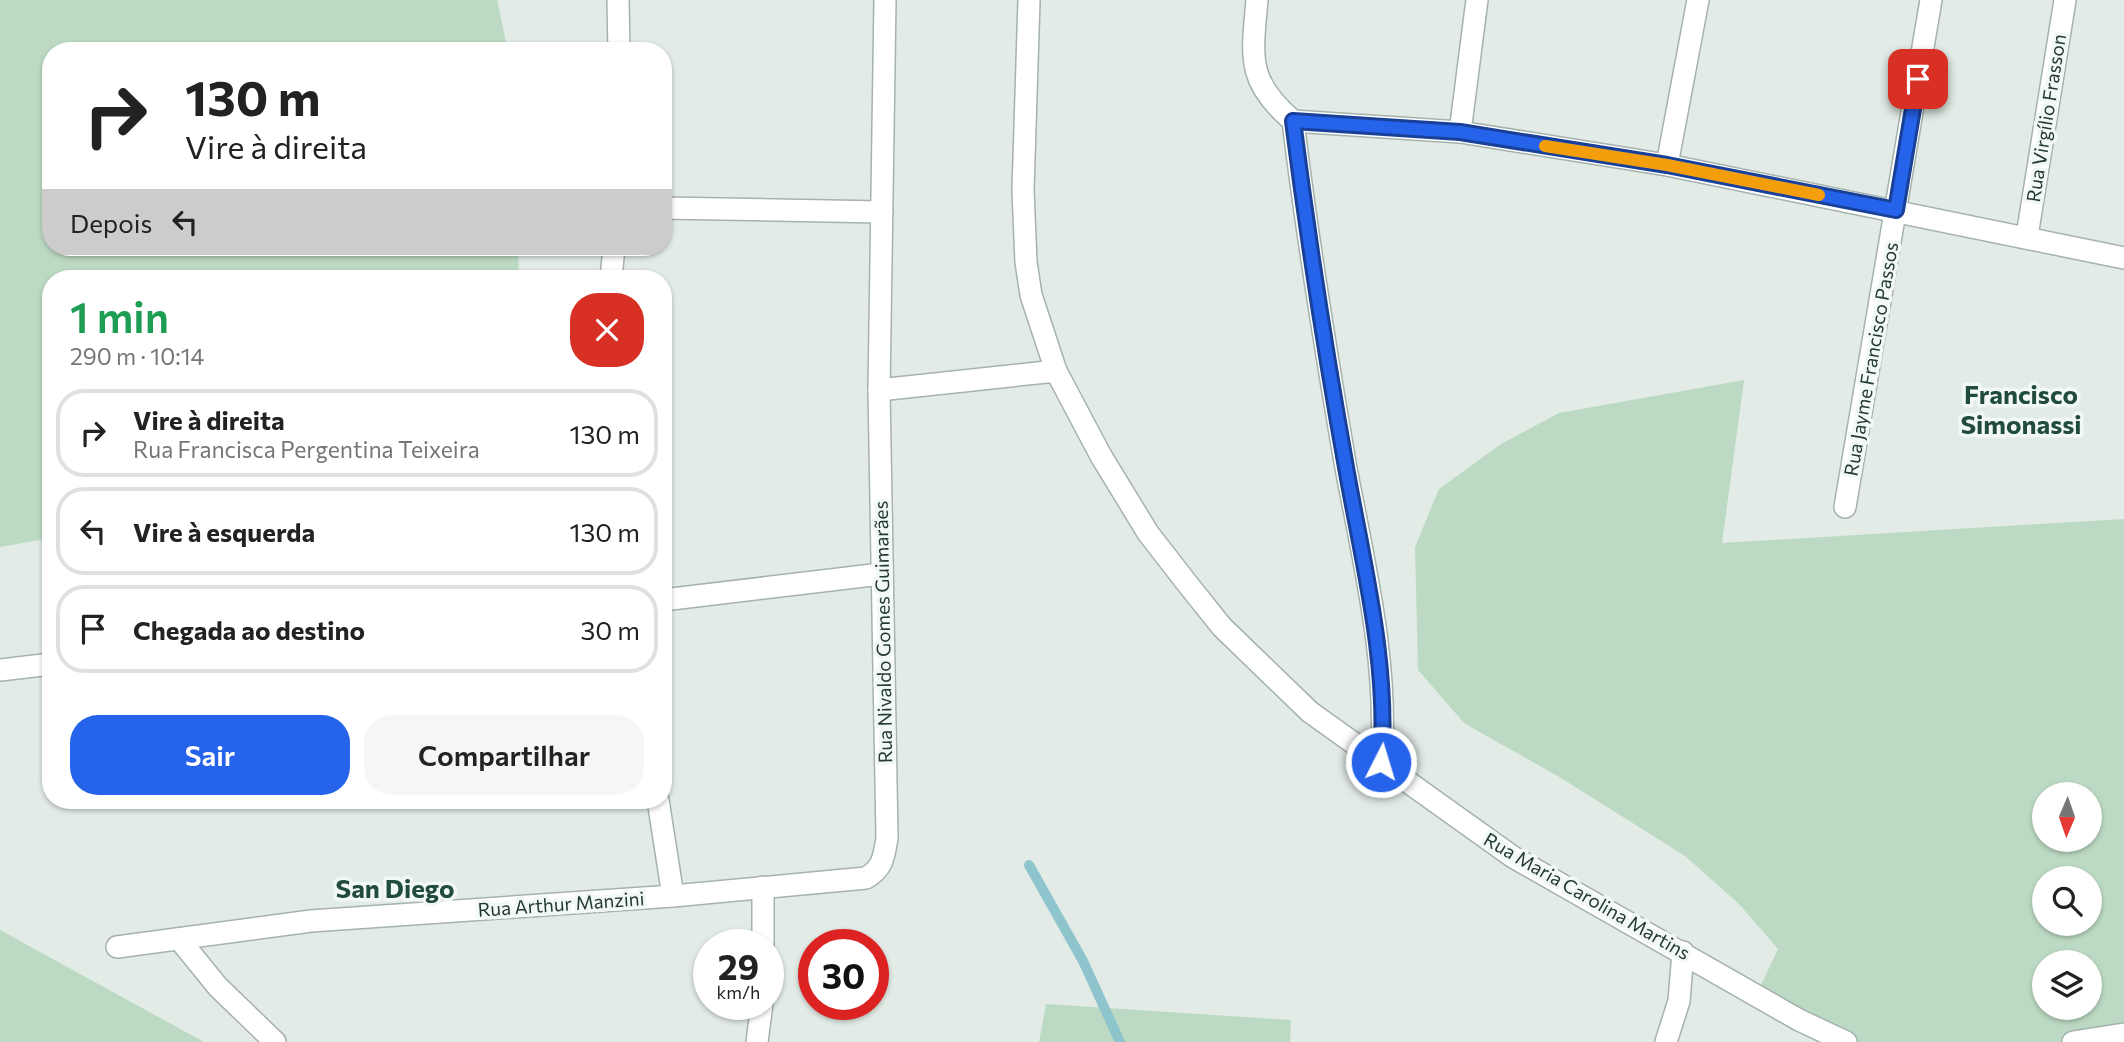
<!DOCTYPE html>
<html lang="pt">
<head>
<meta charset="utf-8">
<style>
  :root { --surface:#fff; --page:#f6f6f6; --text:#222; --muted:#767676; --line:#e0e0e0; --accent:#2563eb }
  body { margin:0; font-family:Commissioner,sans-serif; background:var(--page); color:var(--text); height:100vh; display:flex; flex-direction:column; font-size:26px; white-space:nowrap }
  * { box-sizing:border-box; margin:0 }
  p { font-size:23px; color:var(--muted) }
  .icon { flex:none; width:38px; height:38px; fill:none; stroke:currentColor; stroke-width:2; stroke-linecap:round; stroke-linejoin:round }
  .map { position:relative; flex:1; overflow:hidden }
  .sheet { position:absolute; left:42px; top:270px; width:630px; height:539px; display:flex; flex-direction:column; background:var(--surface); border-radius:28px; box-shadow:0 2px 5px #0004 }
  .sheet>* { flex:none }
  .banner { position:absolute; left:42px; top:42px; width:630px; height:214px; border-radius:28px; box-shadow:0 2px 5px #0004; background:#fff; color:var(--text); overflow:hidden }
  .needle { width:46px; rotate:182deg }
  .buttons { position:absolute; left:2032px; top:782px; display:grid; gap:14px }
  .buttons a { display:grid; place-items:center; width:70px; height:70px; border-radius:50%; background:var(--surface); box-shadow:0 2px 5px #0004; font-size:35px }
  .speed { position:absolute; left:693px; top:929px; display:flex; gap:14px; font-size:35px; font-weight:700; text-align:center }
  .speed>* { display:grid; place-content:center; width:91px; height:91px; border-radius:50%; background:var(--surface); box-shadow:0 2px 5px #0004; line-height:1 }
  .speed small { font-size:18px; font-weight:400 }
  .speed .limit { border:10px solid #d22; background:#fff; color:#111 }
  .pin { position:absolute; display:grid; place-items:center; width:60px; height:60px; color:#fff; margin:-30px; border-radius:14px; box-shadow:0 4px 10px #0006 }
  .me { position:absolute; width:77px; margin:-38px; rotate:5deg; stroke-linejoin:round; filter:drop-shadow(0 0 5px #0008) }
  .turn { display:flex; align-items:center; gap:24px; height:147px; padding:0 28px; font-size:32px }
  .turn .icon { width:91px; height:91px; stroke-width:2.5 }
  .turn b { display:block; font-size:49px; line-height:60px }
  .then { display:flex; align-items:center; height:66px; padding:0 28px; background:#0003; gap:14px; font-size:26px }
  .round { display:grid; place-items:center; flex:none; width:74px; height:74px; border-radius:28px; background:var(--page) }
  .head { display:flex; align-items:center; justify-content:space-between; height:119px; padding:0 28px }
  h1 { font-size:42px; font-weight:600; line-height:52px; color:#1e9e55 }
  .button { display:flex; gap:14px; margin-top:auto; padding:14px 28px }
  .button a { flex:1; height:80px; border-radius:28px; background:var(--accent); color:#fff; font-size:28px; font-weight:600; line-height:80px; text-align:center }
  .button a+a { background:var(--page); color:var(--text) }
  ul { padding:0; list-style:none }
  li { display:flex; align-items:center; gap:21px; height:88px; margin:0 14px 10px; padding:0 14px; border:4px solid var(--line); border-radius:28px }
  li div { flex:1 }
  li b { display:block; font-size:26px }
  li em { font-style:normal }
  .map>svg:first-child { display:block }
</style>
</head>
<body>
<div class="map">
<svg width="2124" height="1042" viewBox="0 0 2124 1042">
  <rect width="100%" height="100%" fill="#e2ebe6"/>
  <g fill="#bcdac3" fill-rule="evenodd">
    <polygon points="0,0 497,0 508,51 51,51 51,247 518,247 519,278 51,278 51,538 0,547"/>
    <path d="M1744 380 1722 543 2124 519V1042H1839L1803 1019 1761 985 1778 949 1739 904 1685 856 1561 778 1464 723 1418 670 1415 547 1439 489 1501 444 1559 413ZM2044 794H2090V840H2044ZM2044 878H2090V924H2044ZM2044 962H2090V1008H2044Z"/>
    <polygon points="0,930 204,1042 0,1042"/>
    <polygon points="1046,1004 1291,1020 1290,1042 1039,1042"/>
  </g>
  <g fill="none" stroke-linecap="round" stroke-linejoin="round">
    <polyline stroke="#8ec5cc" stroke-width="10" points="1029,865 1083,961 1120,1042"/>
    <g stroke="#a5b2ad" stroke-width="24">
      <g id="minor">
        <polyline points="618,0 619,51"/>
        <polyline points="1029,0 1023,190 1026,262 1031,295 1056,371 1101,456 1148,533 1186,582 1222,627 1310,712 1513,857 1799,1020 1846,1042"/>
        <path d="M1257 0C1252 57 1246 81 1293 121"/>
        <polyline points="1293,121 1460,132 1667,165 2124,258"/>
        <path d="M1293 121C1307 237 1326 353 1346 468 1364 564 1389 664 1381 762"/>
        <polyline points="1460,132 1477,0"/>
        <polyline points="1667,165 1698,0"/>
        <polyline points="663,208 882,212"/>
        <polyline points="2027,236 2065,0"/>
        <polyline points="611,278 614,247"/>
        <polyline points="879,390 1056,371"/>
        <polyline points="1845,507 1931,0"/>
        <polyline points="663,600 881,574"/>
        <polyline points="0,670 51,664"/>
        <polyline points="658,800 673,896"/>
        <polyline points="179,939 218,987 275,1042"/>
        <polyline points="763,945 763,887"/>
        <path d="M117 947 311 921 673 896 866 878C883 868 884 857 887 838L879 390 885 0"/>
        <polyline points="757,1042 762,1004"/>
        <polyline points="1666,1042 1679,1001 1683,952"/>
        <polyline points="2073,1042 2124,1034"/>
      </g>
    </g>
    <use href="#minor" stroke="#fff" stroke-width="21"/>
  </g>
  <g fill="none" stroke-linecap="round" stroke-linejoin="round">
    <g stroke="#184099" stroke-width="18">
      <path id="route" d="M1381 762C1389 666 1364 568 1347 473 1326 356 1308 239 1293 121L1460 132 1667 165 1896 210 1918 79"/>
    </g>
    <use href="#route" stroke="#2563eb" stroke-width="12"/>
    <polyline stroke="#f59e0b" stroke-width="12" points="1545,146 1667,165 1819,195"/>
  </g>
  <g text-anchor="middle" stroke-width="7" stroke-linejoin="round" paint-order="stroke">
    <g font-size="19" fill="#233a33" stroke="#f2f8f5">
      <text transform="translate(2046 118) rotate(-81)" y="7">Rua Virgílio Frasson</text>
      <text transform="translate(1871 359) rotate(-80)" y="7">Rua Jayme Francisco Passos</text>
      <text transform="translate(883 632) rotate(-91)" y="7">Rua Nivaldo Gomes Guimarães</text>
      <text transform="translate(1587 896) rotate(30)" y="7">Rua Maria Carolina Martins</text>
      <text transform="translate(561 904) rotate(-4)" y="7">Rua Arthur Manzini</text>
    </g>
    <g font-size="26" font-weight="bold" fill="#214b3f" stroke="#f2f8f5">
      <text x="2021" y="404">Francisco<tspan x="2021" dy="30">Simonassi</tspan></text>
      <text x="395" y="898">San Diego</text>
    </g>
  </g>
</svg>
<div class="buttons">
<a><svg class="needle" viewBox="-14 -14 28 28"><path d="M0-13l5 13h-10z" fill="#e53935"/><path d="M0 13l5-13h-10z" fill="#767676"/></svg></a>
<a><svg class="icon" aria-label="search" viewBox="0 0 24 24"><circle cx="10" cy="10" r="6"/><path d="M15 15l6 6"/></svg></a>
<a><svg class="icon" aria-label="layers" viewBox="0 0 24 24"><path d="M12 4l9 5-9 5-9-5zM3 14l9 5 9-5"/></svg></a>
</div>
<div class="speed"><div>29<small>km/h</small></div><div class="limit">30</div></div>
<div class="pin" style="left:1918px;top:79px;background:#d93025"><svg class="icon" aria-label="arrive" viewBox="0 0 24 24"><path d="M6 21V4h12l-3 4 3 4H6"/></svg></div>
<svg class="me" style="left:1381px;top:762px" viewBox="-20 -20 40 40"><circle r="17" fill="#2563eb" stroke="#fff" stroke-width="3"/><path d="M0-11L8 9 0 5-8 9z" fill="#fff"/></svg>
<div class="banner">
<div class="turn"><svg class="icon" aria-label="right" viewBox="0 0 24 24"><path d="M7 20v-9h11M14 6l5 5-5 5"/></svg><div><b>130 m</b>Vire à direita</div></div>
<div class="then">Depois<svg class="icon" aria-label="left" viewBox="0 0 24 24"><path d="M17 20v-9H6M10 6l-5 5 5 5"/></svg></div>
</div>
<section class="sheet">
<div class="head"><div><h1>1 min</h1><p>290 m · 10:14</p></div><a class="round" style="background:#d93025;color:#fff"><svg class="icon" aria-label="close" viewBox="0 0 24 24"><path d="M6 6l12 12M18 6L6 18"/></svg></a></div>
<ul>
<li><svg class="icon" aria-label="right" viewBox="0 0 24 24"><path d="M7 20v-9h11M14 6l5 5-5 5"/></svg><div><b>Vire à direita</b><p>Rua Francisca Pergentina Teixeira</p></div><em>130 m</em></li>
<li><svg class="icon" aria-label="left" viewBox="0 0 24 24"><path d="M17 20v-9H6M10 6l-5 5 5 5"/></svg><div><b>Vire à esquerda</b></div><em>130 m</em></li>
<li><svg class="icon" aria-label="arrive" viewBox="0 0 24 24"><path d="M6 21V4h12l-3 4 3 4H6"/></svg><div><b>Chegada ao destino</b></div><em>30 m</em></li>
</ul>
<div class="button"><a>Sair</a><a>Compartilhar</a></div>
</section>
</div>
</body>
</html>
